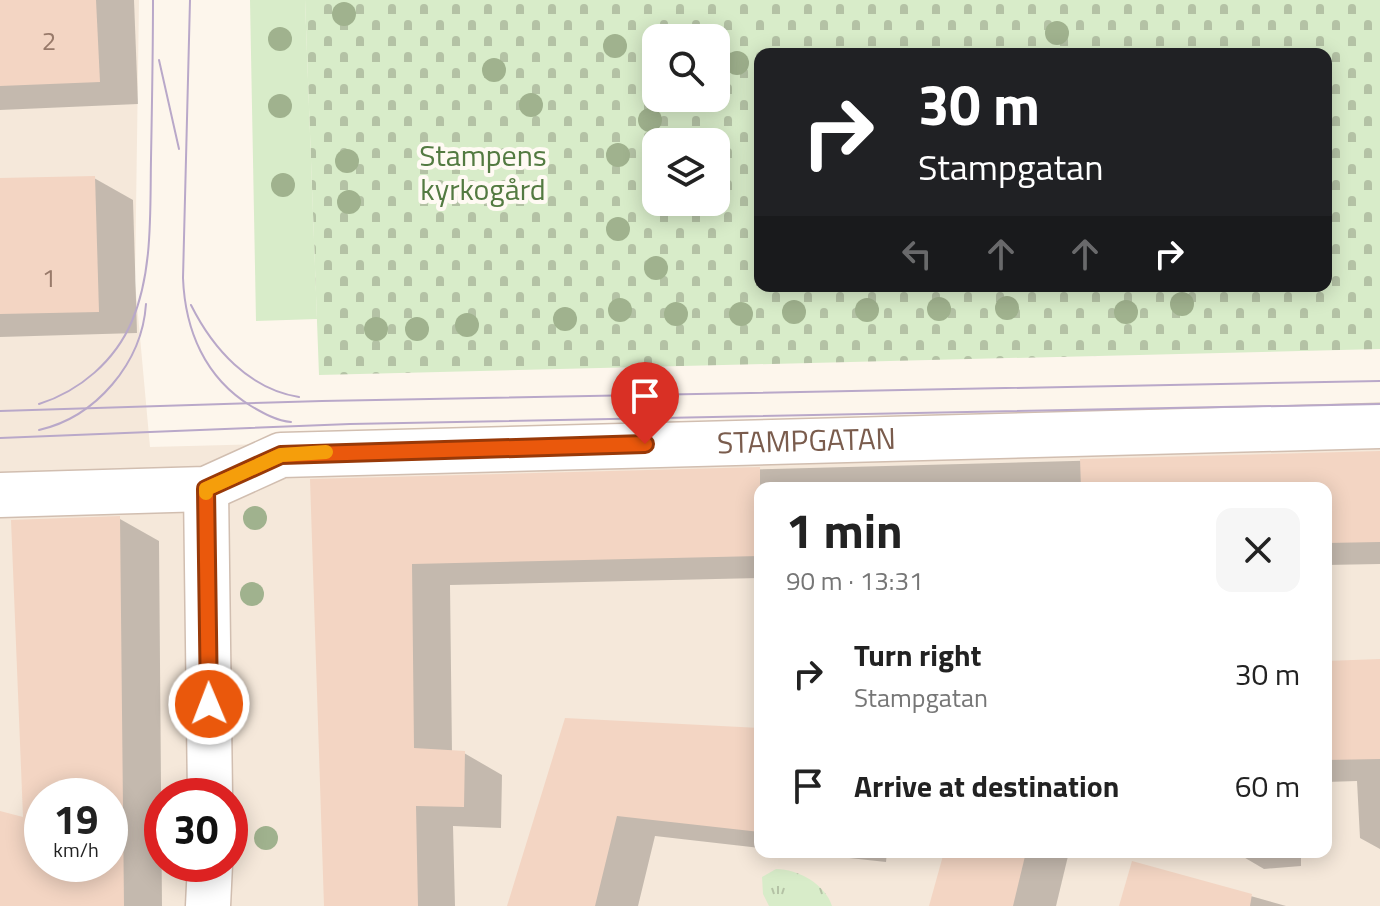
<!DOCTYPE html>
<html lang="en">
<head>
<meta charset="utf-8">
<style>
  :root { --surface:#fff; --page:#f6f6f6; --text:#222; --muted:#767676 }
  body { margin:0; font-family:"Titillium Web",sans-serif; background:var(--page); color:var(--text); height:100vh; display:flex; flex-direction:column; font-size:30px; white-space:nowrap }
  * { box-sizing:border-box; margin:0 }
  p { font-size:26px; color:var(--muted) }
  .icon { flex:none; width:44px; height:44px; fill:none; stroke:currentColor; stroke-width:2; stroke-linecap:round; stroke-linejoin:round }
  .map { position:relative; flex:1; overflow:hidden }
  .panel { position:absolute; left:754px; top:482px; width:578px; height:376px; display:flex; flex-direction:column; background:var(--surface); border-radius:16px; box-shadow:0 4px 20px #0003 }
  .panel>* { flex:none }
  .hud { position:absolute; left:754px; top:48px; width:578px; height:244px; border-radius:16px; box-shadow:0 4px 20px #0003; background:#202124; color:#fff; overflow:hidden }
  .fabs { position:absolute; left:642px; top:24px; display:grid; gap:16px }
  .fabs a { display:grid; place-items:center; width:88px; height:88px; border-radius:16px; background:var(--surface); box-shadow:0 4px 20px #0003; font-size:40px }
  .speed { position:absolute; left:24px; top:778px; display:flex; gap:16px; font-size:40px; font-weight:700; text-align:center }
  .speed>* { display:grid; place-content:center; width:104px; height:104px; border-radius:50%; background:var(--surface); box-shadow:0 4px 20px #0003; line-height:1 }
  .speed small { font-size:20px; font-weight:400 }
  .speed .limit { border:12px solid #d22; background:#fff; color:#111 }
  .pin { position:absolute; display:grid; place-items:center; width:68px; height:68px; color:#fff; margin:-82px -34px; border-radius:50% 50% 50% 0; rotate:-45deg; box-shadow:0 0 8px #0007 }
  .pin .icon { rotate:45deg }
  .me { position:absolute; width:88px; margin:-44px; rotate:359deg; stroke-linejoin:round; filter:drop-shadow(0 0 6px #0008) }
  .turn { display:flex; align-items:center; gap:28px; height:168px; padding:0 32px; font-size:36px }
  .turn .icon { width:104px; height:104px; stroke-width:2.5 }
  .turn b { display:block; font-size:56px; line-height:68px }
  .lanes { display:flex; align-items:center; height:76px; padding:0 32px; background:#0003; justify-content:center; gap:40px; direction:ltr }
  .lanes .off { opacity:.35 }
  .round { display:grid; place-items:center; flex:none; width:84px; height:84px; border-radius:16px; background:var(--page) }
  .overview { display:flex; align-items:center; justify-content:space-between; height:136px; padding:0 32px }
  h1 { font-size:48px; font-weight:700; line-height:60px }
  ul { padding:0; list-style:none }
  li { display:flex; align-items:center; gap:24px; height:112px; padding:0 32px }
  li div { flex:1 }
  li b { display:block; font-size:30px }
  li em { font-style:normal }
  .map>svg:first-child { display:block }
</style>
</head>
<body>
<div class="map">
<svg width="1380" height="906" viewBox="0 0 1380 906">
  <defs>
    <pattern id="grass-tufts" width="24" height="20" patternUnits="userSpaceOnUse" patternTransform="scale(2)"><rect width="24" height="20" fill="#d8ecc9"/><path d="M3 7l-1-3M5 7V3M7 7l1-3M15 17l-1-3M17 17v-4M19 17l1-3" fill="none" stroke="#b4c2a5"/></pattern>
    <pattern id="cemetery-stones" width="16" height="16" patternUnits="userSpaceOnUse" patternTransform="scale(2)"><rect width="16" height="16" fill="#d8ecc9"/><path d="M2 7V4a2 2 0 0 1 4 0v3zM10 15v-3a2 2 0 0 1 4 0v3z" fill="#b4c2a5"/></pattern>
  </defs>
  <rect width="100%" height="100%" fill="#fdf6ec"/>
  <path fill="#f5e8da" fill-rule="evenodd" d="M0 0H139L135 282 150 447 1380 414V906H0ZM760 488H1326V852H760ZM42 796H110V864H42ZM162 796H230V864H162Z"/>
  <path fill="url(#grass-tufts)" d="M776 869C798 869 825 884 832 906H769L763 894 762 877Z"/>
  <path fill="url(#cemetery-stones)" fill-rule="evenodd" d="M305 0H1380V349L319 375ZM656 38H716V98H656ZM760 54H1326V286H760ZM656 142H716V202H656Z"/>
  <polygon fill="#d8ecc9" points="250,0 305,0 317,319 256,321"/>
  <g fill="#0003" fill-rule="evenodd">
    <polygon points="0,0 134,0 138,104 0,110"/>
    <polygon points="94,178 133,200 137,333 0,337 0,180"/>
    <polygon points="1380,453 1380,564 1326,565 1326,488 760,488 760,578 450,585 452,753 464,753 502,775 501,828 453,826 455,906 326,906 312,481"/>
    <path d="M120 519 159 541 162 906H0V813L25 820ZM42 796H110V864H42Z"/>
    <polygon points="1380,661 1380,849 1360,838 1357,781 1326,782 1326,663"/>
    <polygon points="566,720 760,730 760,848 655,836 638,906 509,906"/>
    <polygon points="794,852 887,852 886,862"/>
    <polygon points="946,852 1069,852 1056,906 931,906"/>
    <polygon points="1235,852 1301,852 1301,866 1264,869"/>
    <polygon points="1133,863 1286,906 1121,906"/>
  </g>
  <g fill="#f3d5c3" fill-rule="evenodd">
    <polygon points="0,0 96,0 100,82 0,86"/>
    <polygon points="95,176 99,312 0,314 0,178"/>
    <polygon points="1380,451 1380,542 1326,543 1326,488 1081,488 1080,459"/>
    <polygon points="760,467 760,556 412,564 414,748 465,751 464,807 416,806 418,906 324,906 310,479"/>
    <path d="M120 516 124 906H0V811L23 817 11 520ZM42 796H110V864H42Z"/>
    <polygon points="1380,659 1380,759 1326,760 1326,661"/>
    <polygon points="565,718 760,728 760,832 617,816 595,906 507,906"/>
    <polygon points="944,852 1026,852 1013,906 929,906"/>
    <polygon points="1132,861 1252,894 1250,906 1119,906"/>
  </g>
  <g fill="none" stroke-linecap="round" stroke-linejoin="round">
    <g stroke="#d1beb0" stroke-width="47">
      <g id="street">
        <polyline points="206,489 210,796"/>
        <path id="s1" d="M0 495 206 489 281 455 1380 426"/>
        <polyline points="208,906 210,864"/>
      </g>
    </g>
    <use href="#street" stroke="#fff" stroke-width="44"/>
    <g stroke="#b9a8c9" stroke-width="2">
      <path d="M190 0 183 278C185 330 205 378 251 406 263 413 277 421 291 422"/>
      <polyline points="159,60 179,149"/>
      <path d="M191 305C213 349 249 389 299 397"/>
      <path d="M39 404C80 391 115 361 132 321 153 272 150 211 151 159 152 106 153 53 153 0"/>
      <polyline points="0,411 322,401 1380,381"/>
      <path d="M39 430C96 417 142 363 146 304"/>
      <polyline points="0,438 350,424 1380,404"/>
    </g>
  </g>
  <g fill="#a0b28e">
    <circle cx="344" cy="14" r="12"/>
    <circle cx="1057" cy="33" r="12"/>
    <circle cx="280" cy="39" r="12"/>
    <circle cx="615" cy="46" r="12"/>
    <circle cx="737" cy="63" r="12"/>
    <circle cx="494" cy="70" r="12"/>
    <circle cx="531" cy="105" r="12"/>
    <circle cx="280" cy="106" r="12"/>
    <circle cx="650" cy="120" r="12"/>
    <circle cx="618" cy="155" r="12"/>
    <circle cx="347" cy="161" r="12"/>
    <circle cx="283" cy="185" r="12"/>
    <circle cx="349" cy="202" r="12"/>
    <circle cx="618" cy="229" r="12"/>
    <circle cx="656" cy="268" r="12"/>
    <circle cx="1182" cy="304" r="12"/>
    <circle cx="1007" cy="308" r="12"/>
    <circle cx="939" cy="309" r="12"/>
    <circle cx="620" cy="310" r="12"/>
    <circle cx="867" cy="310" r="12"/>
    <circle cx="794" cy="312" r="12"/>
    <circle cx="1126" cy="312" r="12"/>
    <circle cx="676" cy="314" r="12"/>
    <circle cx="741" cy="314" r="12"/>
    <circle cx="565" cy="319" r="12"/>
    <circle cx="467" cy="325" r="12"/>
    <circle cx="376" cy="329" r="12"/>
    <circle cx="417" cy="329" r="12"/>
    <circle cx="255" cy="518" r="12"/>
    <circle cx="252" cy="594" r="12"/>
    <circle cx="266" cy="838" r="12"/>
  </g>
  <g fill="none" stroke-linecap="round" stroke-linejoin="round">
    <g stroke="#983908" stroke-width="20">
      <polyline id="route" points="209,704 206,489 281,455 645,444"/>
    </g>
    <use href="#route" stroke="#ea580c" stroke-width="14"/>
    <polyline stroke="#f59e0b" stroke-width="14" points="206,493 206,489 281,455 326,452"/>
  </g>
  <g text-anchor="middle" stroke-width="8" stroke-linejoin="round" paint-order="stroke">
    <g font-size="26" fill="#987a6a">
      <text x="49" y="50">2</text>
      <text x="49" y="287">1</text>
    </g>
    <g font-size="30" fill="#537a41" stroke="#fffaf3">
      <text x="483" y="166">Stampens<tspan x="483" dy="34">kyrkogård</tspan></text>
    </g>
    <g font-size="30" fill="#7a5c4d" stroke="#fffaf3">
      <text dy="10" stroke="none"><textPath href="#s1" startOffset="814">STAMPGATAN</textPath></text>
    </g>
  </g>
</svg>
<div class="fabs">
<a><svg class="icon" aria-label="search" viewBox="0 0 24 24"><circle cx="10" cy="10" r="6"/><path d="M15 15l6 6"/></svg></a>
<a><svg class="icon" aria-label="layers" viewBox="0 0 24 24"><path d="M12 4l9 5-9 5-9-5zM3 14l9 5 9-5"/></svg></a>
</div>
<div class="speed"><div>19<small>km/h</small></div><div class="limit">30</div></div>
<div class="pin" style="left:645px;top:444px;background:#d93025"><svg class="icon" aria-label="arrive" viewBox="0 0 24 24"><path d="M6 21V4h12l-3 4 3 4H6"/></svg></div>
<svg class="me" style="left:209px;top:704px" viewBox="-20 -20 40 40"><circle r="17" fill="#ea580c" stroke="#fff" stroke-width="3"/><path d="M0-11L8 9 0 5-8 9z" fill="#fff"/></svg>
<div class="hud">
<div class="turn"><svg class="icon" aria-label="right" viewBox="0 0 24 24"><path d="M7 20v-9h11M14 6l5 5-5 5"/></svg><div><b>30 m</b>Stampgatan</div></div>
<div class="lanes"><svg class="icon off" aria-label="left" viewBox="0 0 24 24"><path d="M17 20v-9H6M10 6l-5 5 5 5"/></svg><svg class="icon off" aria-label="ahead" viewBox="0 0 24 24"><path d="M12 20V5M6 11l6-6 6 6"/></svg><svg class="icon off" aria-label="ahead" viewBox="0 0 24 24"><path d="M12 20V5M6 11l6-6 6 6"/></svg><svg class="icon" aria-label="right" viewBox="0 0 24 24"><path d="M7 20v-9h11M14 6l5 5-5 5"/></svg></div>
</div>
<section class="panel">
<div class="overview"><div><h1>1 min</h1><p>90 m · 13:31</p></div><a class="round"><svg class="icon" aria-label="close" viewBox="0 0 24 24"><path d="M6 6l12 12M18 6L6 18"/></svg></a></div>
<ul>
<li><svg class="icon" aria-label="right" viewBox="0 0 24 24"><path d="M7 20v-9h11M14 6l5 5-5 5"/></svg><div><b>Turn right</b><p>Stampgatan</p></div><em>30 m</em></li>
<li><svg class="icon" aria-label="arrive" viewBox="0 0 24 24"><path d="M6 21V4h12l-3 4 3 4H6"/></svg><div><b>Arrive at destination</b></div><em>60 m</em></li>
</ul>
</section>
</div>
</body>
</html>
